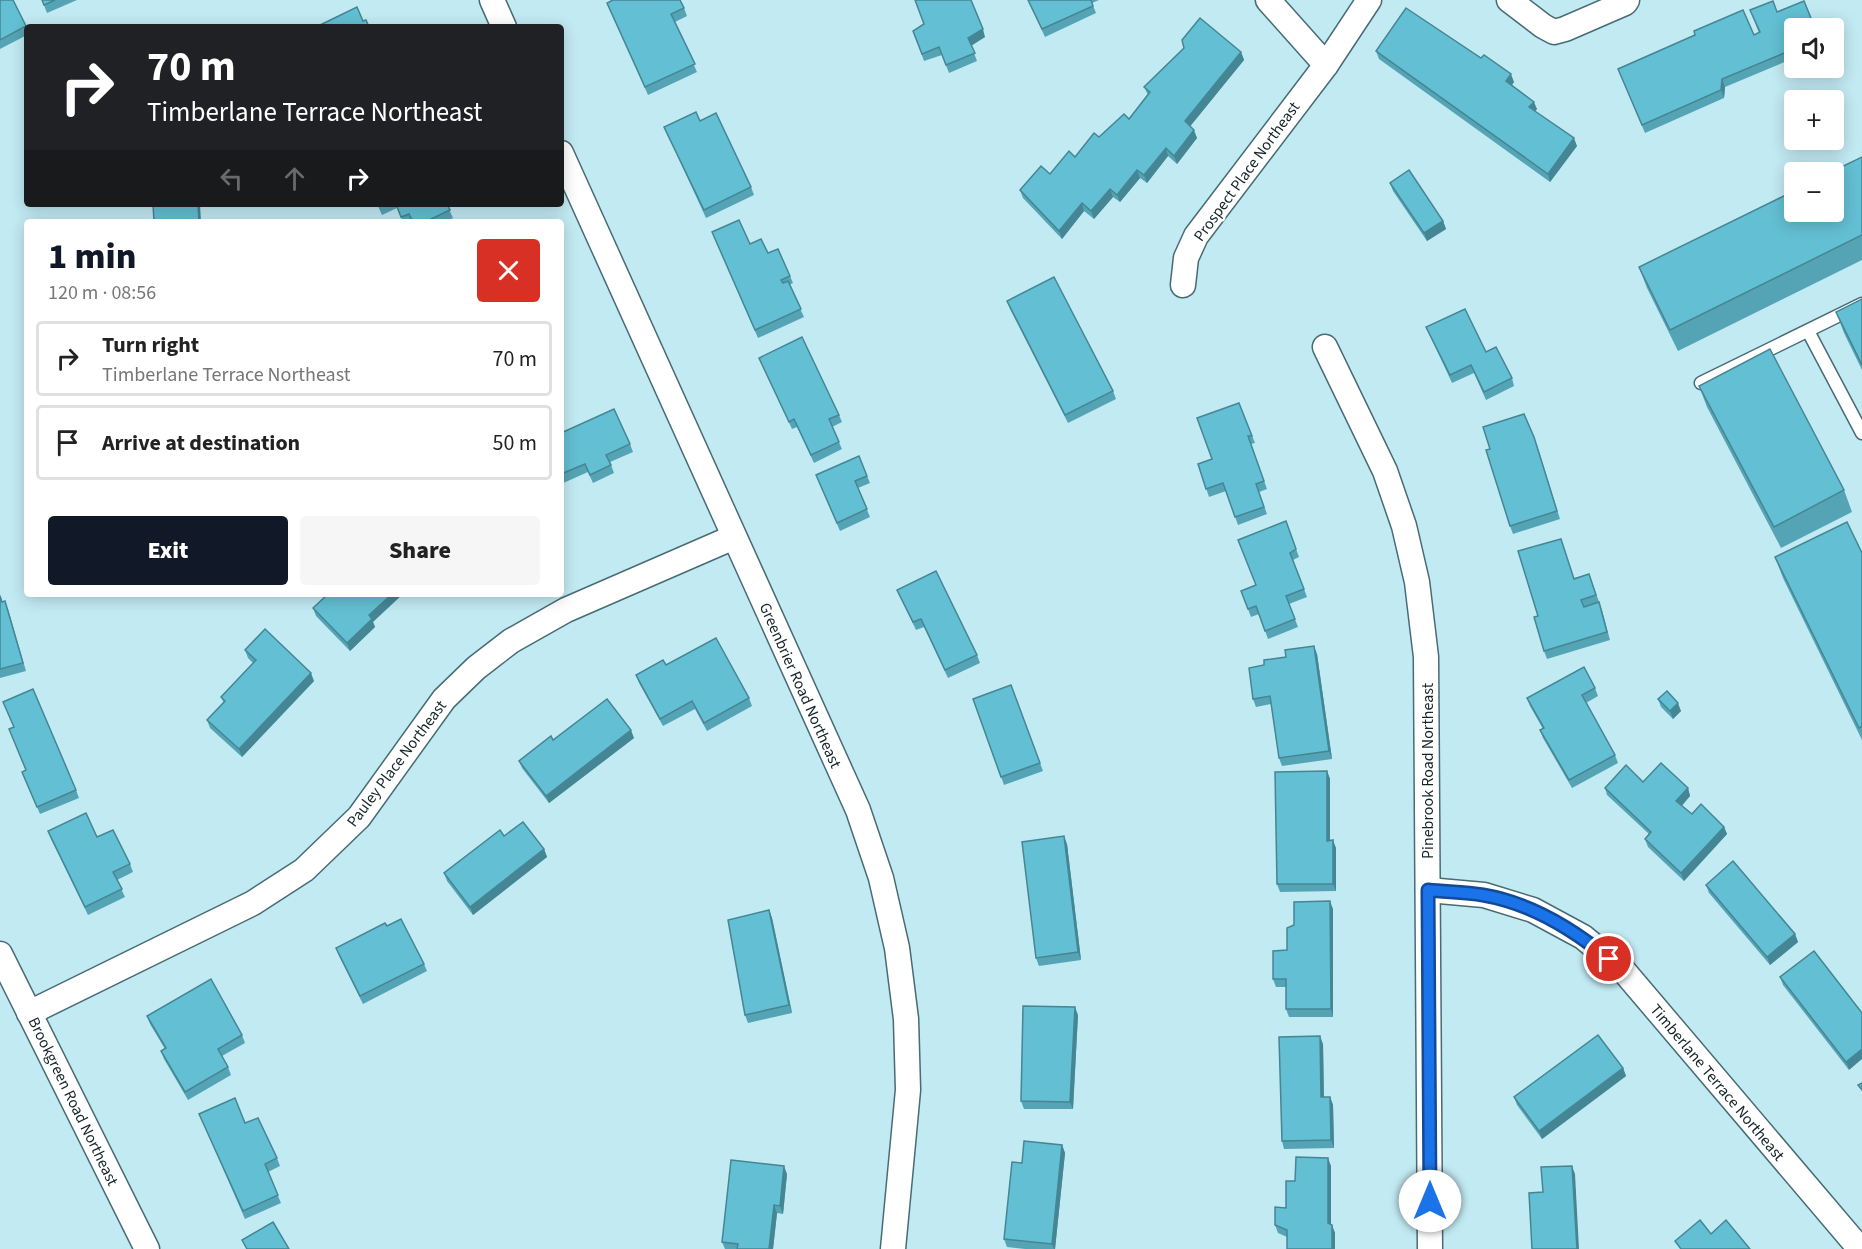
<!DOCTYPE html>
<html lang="en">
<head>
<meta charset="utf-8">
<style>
  :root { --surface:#fff; --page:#f6f6f6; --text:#222; --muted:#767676; --line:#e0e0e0; --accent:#111827 }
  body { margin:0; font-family:"Source Sans 3",sans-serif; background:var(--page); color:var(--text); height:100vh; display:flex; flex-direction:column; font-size:22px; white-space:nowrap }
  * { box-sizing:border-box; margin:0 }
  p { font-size:20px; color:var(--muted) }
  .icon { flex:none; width:33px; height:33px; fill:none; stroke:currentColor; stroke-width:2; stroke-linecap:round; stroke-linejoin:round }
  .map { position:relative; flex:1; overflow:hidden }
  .drawer { position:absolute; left:24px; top:219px; width:540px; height:378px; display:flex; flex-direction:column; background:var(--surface); border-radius:6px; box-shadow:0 3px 15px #0003 }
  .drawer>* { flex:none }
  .banner { position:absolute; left:24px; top:24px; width:540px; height:183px; border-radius:6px; box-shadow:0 3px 15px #0003; background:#202124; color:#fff; overflow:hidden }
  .buttons { position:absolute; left:1784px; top:18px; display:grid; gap:12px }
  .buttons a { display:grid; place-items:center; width:60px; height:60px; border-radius:6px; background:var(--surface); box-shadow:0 3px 15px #0003; font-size:30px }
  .pin { position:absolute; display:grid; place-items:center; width:51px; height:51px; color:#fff; margin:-26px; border:3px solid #fff; border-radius:50%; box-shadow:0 2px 6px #0007 }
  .me { position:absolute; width:66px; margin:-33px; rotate:0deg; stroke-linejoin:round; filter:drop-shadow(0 0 4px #0008) }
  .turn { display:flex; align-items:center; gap:21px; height:126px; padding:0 24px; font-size:27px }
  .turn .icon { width:78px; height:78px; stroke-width:2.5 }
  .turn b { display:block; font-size:42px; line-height:51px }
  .lanes { display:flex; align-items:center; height:57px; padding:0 24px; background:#0003; justify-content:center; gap:30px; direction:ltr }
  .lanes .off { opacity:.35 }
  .round { display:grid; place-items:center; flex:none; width:63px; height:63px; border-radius:6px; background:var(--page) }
  .summary { display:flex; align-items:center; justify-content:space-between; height:102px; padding:0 24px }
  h1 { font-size:36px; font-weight:800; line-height:45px; color:var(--accent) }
  .primary-button { display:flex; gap:12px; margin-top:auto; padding:12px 24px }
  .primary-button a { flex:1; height:69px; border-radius:6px; background:var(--accent); color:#fff; font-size:24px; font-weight:800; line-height:69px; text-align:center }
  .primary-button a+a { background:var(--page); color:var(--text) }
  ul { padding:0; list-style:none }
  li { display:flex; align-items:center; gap:18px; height:75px; margin:0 12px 9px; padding:0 12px; border:3px solid var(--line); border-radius:6px }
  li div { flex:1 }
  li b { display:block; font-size:22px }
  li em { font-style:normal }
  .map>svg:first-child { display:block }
</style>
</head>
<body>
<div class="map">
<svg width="1862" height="1249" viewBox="0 0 1862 1249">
  <rect width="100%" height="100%" fill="#c2eaf3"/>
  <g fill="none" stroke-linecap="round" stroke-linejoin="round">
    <g stroke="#486b74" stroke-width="15">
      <g id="service">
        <polyline points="1808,331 1862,433"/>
        <polyline points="1701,383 1862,304"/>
      </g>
    </g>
    <g stroke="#486b74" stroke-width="27">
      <g id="minor">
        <polyline points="492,0 504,27"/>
        <polyline points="1268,0 1326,65"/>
        <polyline points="1509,0 1543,26 1554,32 1565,29 1625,3 1627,0"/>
        <polyline points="561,153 858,810 881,878 897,948 906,1019 908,1090 893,1249"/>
        <polyline points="1183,285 1186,258 1196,236 1326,65 1369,0"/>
        <polyline points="1325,347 1385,471 1404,526 1417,582 1426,657 1430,1249"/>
        <polyline points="1428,890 1484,895 1533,910 1583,937 1623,970 1860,1249"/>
        <polyline points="0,954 147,1249"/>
        <polyline points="29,1013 253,903 304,870 359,817 444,699 476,668 511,641 566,610 734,537"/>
      </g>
    </g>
    <use href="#service" stroke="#fff" stroke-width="12"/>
    <use href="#minor" stroke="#fff" stroke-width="24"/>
  </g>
  <g fill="#55a4b5">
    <polygon points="0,0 26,26 27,29 27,35 0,49"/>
    <polygon points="42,0 77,0 47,13"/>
    <polygon points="1028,0 1099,0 1092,3 1096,13 1045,37"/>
    <polygon points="607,3 684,8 687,16 675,22 697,72 648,95"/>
    <polygon points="1750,10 1777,12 1794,28 1794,58 1725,87 1724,98 1645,133 1618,69 1754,35 1759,33"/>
    <polygon points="913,31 985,37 971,45 977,61 949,73 942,55 924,61"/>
    <polygon points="1376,51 1514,82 1512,85 1537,109 1535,111 1577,146 1550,182 1379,59"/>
    <polygon points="1241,52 1244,60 1190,126 1197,138 1177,164 1168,156 1147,183 1140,178 1120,202 1113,197 1094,219 1084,211 1062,239 1023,198 1020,190 1050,174 1075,157 1099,137 1129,119 1148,95 1144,87"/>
    <polygon points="700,121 751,187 754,195 706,218 664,127"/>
    <polygon points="1862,157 1862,260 1678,351 1647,288 1639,267"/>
    <polygon points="1390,183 1443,221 1446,229 1427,241 1393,191"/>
    <polygon points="377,204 454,204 448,207 453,218 445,222 403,222 397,208 382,215"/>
    <polygon points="712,232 750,244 768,253 790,276 793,283 789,285 804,317 758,338"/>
    <polygon points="1862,299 1862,370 1844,333 1836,312"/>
    <polygon points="1007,301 1113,391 1116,399 1068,423 1010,309"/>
    <polygon points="1426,327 1486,352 1512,378 1514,386 1486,400 1474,373 1452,383"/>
    <polygon points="759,358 839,415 842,422 832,427 842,449 814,463 797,427 792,429"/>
    <polygon points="1699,386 1844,490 1852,512 1781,548 1707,407"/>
    <polygon points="1239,403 1255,443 1251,444 1267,489 1259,492 1267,514 1238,525 1226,491 1209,497 1198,464 1212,459"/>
    <polygon points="561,433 630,444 633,452 610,462 614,473 593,483 588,472 561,484"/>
    <polygon points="1537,445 1560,519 1513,534 1510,526 1490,449"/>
    <polygon points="859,456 870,483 858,488 870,517 840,531 816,475"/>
    <polygon points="1286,521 1299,557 1293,560 1307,597 1289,604 1298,627 1268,639 1259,614 1251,617 1241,591 1255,585"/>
    <polygon points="1862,553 1862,740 1783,578 1775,557"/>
    <polygon points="1589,574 1602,610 1610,640 1547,659 1544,651 1538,616 1574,578"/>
    <polygon points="897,590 977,655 980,663 948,678 924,627 916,630"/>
    <polygon points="0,594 2,602 8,609 26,671 0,678"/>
    <polygon points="313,608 373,622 375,627 350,651 316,616"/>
    <polygon points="245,650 314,681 242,757 210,728 207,720 224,703 221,697 253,663 248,658"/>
    <polygon points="1317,654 1332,759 1282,766 1279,758 1271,704 1256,707 1253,699 1264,665"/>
    <polygon points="666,665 749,698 752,706 707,731 695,709 663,726 639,683 636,675"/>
    <polygon points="1011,685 1043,771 1004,785 973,699"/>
    <polygon points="1595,688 1598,696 1586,703 1615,755 1618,763 1572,788 1543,738 1540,730 1543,729 1530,706 1527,698"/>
    <polygon points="1658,699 1681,711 1673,719 1661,707"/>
    <polygon points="3,702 76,790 79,798 40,814 22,772 26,771 14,727"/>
    <polygon points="634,738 549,803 522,768 519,761 553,740"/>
    <polygon points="1327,771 1330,779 1330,841 1336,848 1336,891 1280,892 1277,884"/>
    <polygon points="1643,782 1688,788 1690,796 1682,806 1692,814 1724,827 1727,834 1684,881 1648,847 1645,839 1649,834 1607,795 1605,788"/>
    <polygon points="48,831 97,837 130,864 133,872 117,880 125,897 88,915 51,839"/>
    <polygon points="504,836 544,849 547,857 473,915 447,881 444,873"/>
    <polygon points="1067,844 1081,960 1039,966 1036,958"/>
    <polygon points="1706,885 1795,934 1798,942 1770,965 1709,893"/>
    <polygon points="1333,909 1333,1017 1289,1017 1286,1009 1286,987 1276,987 1273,979 1287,950 1294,925"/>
    <polygon points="769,910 772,918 792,1013 748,1023 745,1015"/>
    <polygon points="387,926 424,964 427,971 363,1004 339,956 336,948"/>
    <polygon points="1814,951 1849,1070 1783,985 1780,977"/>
    <polygon points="1078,1015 1073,1109 1024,1109 1021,1101"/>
    <polygon points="147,1016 242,1035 245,1043 222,1056 228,1067 231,1075 188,1100 164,1059 161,1051 165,1049 150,1024"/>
    <polygon points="1323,1044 1324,1097 1330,1097 1333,1105 1334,1148 1284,1149 1282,1141"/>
    <polygon points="1623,1068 1626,1076 1542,1139 1517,1105 1514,1097"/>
    <polygon points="199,1114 277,1158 280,1166 268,1172 281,1203 245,1219"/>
    <polygon points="1062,1145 1065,1153 1055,1249 1025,1249 1007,1247 1004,1239 1022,1163"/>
    <polygon points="1331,1166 1331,1224 1335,1233 1335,1249 1287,1249 1287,1237 1278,1233 1275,1225 1286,1208 1295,1181"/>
    <polygon points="787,1174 783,1214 777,1213 773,1249 725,1249 722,1242"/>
  </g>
  <g fill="#458694">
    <polygon points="983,29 985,37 971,46 968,38"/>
    <polygon points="1241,52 1244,60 1188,129 1185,121"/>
    <polygon points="1511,74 1514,82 1509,89 1506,81"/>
    <polygon points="1722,79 1725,87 1724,98 1721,90"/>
    <polygon points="1534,102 1537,109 1532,115 1529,107"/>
    <polygon points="1194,130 1197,138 1177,164 1174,156"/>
    <polygon points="1574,138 1577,146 1550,182 1548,174"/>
    <polygon points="1166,148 1168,156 1147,183 1144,175"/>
    <polygon points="1137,170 1140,178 1120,202 1117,195"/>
    <polygon points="1110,189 1113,197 1094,219 1091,211"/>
    <polygon points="1082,203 1084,211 1062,239 1059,231"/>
    <polygon points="198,204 200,204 201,222 199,222"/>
    <polygon points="1443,221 1446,229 1427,241 1424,233"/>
    <polygon points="392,594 403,594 373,622 375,627 350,651 347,643 369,615"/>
    <polygon points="1314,646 1317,654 1332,759 1329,751"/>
    <polygon points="311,673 314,681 242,757 239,749"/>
    <polygon points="1678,703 1681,711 1673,719 1670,711"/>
    <polygon points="631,730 634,738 549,803 546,796"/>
    <polygon points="1327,771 1330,779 1330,849 1327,841"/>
    <polygon points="1688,788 1690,796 1679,808 1676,801"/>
    <polygon points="1724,827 1727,834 1684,881 1681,873"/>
    <polygon points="1064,836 1067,844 1081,960 1078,952"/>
    <polygon points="1333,840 1336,848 1336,891 1333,884"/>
    <polygon points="544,849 547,857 473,915 470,907"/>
    <polygon points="1330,901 1333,909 1333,1017 1331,1009"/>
    <polygon points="769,910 772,918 792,1013 789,1005"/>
    <polygon points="1795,934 1798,942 1770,965 1767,957"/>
    <polygon points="1075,1007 1078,1015 1073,1109 1070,1102"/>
    <polygon points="1320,1036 1323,1044 1324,1105 1321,1097"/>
    <polygon points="1862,1049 1862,1059 1849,1070 1846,1062"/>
    <polygon points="1623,1068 1626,1076 1542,1139 1539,1131"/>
    <polygon points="1330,1097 1333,1105 1334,1148 1331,1140"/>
    <polygon points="1062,1145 1065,1153 1055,1249 1054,1249 1052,1244"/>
    <polygon points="1328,1158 1331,1166 1331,1231 1328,1223"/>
    <polygon points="784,1166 787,1174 783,1214 780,1206"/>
    <polygon points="1572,1166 1575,1174 1579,1249 1577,1249"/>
    <polygon points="774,1205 777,1213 773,1249 769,1249"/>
    <polygon points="1332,1225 1335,1233 1335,1249 1332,1249"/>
  </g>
  <g fill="#63bfd3" stroke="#458694" stroke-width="1.5">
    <polygon points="0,0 13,0 26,26 0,40"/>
    <polygon points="42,0 55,0 44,5"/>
    <polygon points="613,0 680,0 684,8 671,14 695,64 645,87 607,3"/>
    <polygon points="915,0 971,0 983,29 968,38 975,53 946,65 939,47 922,54 913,31 924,24"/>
    <polygon points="1028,0 1091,0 1093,6 1042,29"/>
    <polygon points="1773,1 1777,12 1804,1 1815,28 1794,28 1794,49 1722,79 1721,90 1642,125 1618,69 1695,35 1694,31 1743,10 1754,35 1760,32 1750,10"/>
    <polygon points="357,7 363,21 366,20 369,27 316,27"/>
    <polygon points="1406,8 1481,58 1484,55 1511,74 1506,81 1534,102 1529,107 1574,138 1548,174 1376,51"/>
    <polygon points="1200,18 1241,52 1185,121 1194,130 1174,156 1166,148 1144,175 1137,170 1117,195 1110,189 1091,211 1082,203 1059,231 1020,190 1041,166 1050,174 1069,151 1075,157 1094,133 1099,137 1124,114 1129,119 1150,92 1144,87 1184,48 1182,40"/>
    <polygon points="696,112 700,121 716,113 751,187 704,210 664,127"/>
    <polygon points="1862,157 1862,235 1670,330 1639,267 1794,191 1794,212 1833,212 1833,172 1831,172"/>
    <polygon points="1409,170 1443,221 1424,233 1390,183"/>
    <polygon points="153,204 198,204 199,222 154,222"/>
    <polygon points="396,204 447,204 450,210 425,222 413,222 409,214 401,217"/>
    <polygon points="739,220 750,244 761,239 768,253 778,249 790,276 781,280 783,283 788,281 801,309 755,330 712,232"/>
    <polygon points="1054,277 1113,391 1065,415 1007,301"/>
    <polygon points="1862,299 1862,365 1836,312"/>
    <polygon points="1465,309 1486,352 1496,347 1512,378 1484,392 1471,365 1450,375 1426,327"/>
    <polygon points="802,337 839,415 829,419 839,442 811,455 794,419 789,422 759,358"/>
    <polygon points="1770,349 1844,490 1774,527 1699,386"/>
    <polygon points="1239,403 1252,436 1248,436 1264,481 1256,484 1264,507 1235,517 1223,483 1206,489 1198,464 1212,459 1197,418"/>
    <polygon points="614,409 630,444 606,455 611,465 590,475 585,464 561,474 561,433"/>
    <polygon points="1524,414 1534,437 1557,511 1510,526 1486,450 1490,449 1483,427"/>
    <polygon points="859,456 867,476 855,481 867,509 837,523 816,475"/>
    <polygon points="1286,521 1296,549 1290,553 1304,589 1286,596 1295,619 1265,631 1256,606 1248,609 1241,591 1256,585 1238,540"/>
    <polygon points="1847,522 1862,553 1862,726 1859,728 1775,557"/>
    <polygon points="1561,539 1574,579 1589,574 1596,595 1581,600 1584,607 1599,602 1607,632 1544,651 1534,617 1538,616 1518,551"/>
    <polygon points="936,571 977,655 945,670 921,619 913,622 897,590"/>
    <polygon points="328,594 392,594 369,615 372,619 347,643 313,608"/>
    <polygon points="0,596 2,602 5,601 23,663 0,669"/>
    <polygon points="265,629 311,673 239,749 207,720 225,701 221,697 256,660 245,650"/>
    <polygon points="716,638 749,698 704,723 692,701 660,719 636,675 663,660 666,665"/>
    <polygon points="1314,646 1329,751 1279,758 1270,696 1253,699 1249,668 1264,665 1264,660 1286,657 1285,650"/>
    <polygon points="1584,667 1595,688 1582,695 1615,755 1569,780 1540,730 1544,728 1527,698"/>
    <polygon points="1011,685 1040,763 1001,777 973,699"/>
    <polygon points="33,689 76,790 37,807 22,772 26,770 9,729 14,727 3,702"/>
    <polygon points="1667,691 1678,703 1670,711 1658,699"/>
    <polygon points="607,699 631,730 546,796 519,761 551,736 553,740"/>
    <polygon points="1661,763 1688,788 1676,801 1692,814 1701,804 1724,827 1681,873 1645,839 1651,832 1605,788 1626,765 1643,782"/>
    <polygon points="1327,771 1327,841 1333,840 1333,884 1277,884 1275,772"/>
    <polygon points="86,813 97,837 113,830 130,864 113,872 122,889 85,907 48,831"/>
    <polygon points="523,822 544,849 470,907 444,873 500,830 504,836"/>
    <polygon points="1064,836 1078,952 1036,958 1022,842"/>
    <polygon points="1733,861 1795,934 1767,957 1706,885"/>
    <polygon points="1330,901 1331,1009 1286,1009 1286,979 1273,979 1273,951 1287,950 1287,928 1294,925 1294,902"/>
    <polygon points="769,910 789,1005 745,1015 728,920"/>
    <polygon points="401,919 424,964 360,996 336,948 385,923 387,926"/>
    <polygon points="1814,951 1862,1013 1862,1049 1846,1062 1780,977"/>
    <polygon points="211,979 242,1035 218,1049 228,1067 185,1092 161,1051 166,1048 147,1016"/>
    <polygon points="1023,1006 1075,1007 1070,1102 1021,1101"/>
    <polygon points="1598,1035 1623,1068 1539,1131 1514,1097"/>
    <polygon points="1320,1036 1321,1097 1330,1097 1331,1140 1282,1141 1279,1037"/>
    <polygon points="1862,1083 1862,1090 1858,1085"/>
    <polygon points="235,1098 245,1123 258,1118 277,1158 265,1164 278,1195 243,1211 199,1114"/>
    <polygon points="1024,1141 1062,1145 1052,1244 1004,1239 1012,1162 1022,1163"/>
    <polygon points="1296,1157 1328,1158 1328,1223 1332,1225 1332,1249 1287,1249 1287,1230 1275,1225 1275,1207 1286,1208 1286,1181 1295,1181"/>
    <polygon points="731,1160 784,1166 780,1206 774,1205 769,1249 737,1249 738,1244 722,1242"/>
    <polygon points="1572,1166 1577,1249 1532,1249 1529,1193 1543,1192 1541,1167"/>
    <polygon points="1700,1220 1711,1234 1726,1220 1750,1249 1681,1249 1675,1241"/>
    <polygon points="273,1222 289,1249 247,1249 242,1240"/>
  </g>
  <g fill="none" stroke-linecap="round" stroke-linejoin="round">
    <g stroke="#114b97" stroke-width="15">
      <path id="route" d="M1430 1201 1428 890C1446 892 1465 892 1483 895 1530 903 1573 929 1609 959"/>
    </g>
    <use href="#route" stroke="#1a73e8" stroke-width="10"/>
  </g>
  <g text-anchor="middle" stroke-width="4.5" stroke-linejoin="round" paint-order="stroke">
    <g font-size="16" fill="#152427" stroke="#fff">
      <text transform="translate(1246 171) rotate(-54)" y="6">Prospect Place Northeast</text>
      <text transform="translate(801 685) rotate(66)" y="6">Greenbrier Road Northeast</text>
      <text transform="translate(396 763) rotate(-53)" y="6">Pauley Place Northeast</text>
      <text transform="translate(1427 771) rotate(-90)" y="6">Pinebrook Road Northeast</text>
      <text transform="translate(1718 1082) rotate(50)" y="6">Timberlane Terrace Northeast</text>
      <text transform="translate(74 1101) rotate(64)" y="6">Brookgreen Road Northeast</text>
    </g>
  </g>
</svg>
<div class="buttons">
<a><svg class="icon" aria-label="sound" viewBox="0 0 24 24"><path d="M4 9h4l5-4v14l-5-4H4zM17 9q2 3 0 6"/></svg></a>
<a>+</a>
<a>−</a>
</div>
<div class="pin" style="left:1609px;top:959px;background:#d93025"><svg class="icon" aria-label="arrive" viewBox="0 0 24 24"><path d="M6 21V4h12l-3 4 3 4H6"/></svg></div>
<svg class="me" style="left:1430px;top:1201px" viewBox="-20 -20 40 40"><circle r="19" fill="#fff"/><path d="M0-13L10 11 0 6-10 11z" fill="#1a73e8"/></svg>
<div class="banner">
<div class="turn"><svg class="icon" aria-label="right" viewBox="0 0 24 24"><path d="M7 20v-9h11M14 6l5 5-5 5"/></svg><div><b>70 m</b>Timberlane Terrace Northeast</div></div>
<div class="lanes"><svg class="icon off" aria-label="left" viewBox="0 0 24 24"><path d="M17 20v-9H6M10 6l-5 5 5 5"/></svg><svg class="icon off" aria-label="ahead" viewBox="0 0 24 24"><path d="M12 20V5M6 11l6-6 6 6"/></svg><svg class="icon" aria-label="right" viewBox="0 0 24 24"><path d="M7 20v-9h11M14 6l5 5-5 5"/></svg></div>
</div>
<section class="drawer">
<div class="summary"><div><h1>1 min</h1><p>120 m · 08:56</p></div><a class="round" style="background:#d93025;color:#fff"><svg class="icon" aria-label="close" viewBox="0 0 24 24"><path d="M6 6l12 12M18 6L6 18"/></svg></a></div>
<ul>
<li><svg class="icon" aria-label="right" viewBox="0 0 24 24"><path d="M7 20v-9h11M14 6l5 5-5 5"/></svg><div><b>Turn right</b><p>Timberlane Terrace Northeast</p></div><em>70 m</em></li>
<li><svg class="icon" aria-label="arrive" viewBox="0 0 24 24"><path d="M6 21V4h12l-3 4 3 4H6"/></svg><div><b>Arrive at destination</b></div><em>50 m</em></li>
</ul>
<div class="primary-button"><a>Exit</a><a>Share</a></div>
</section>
</div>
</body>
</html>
